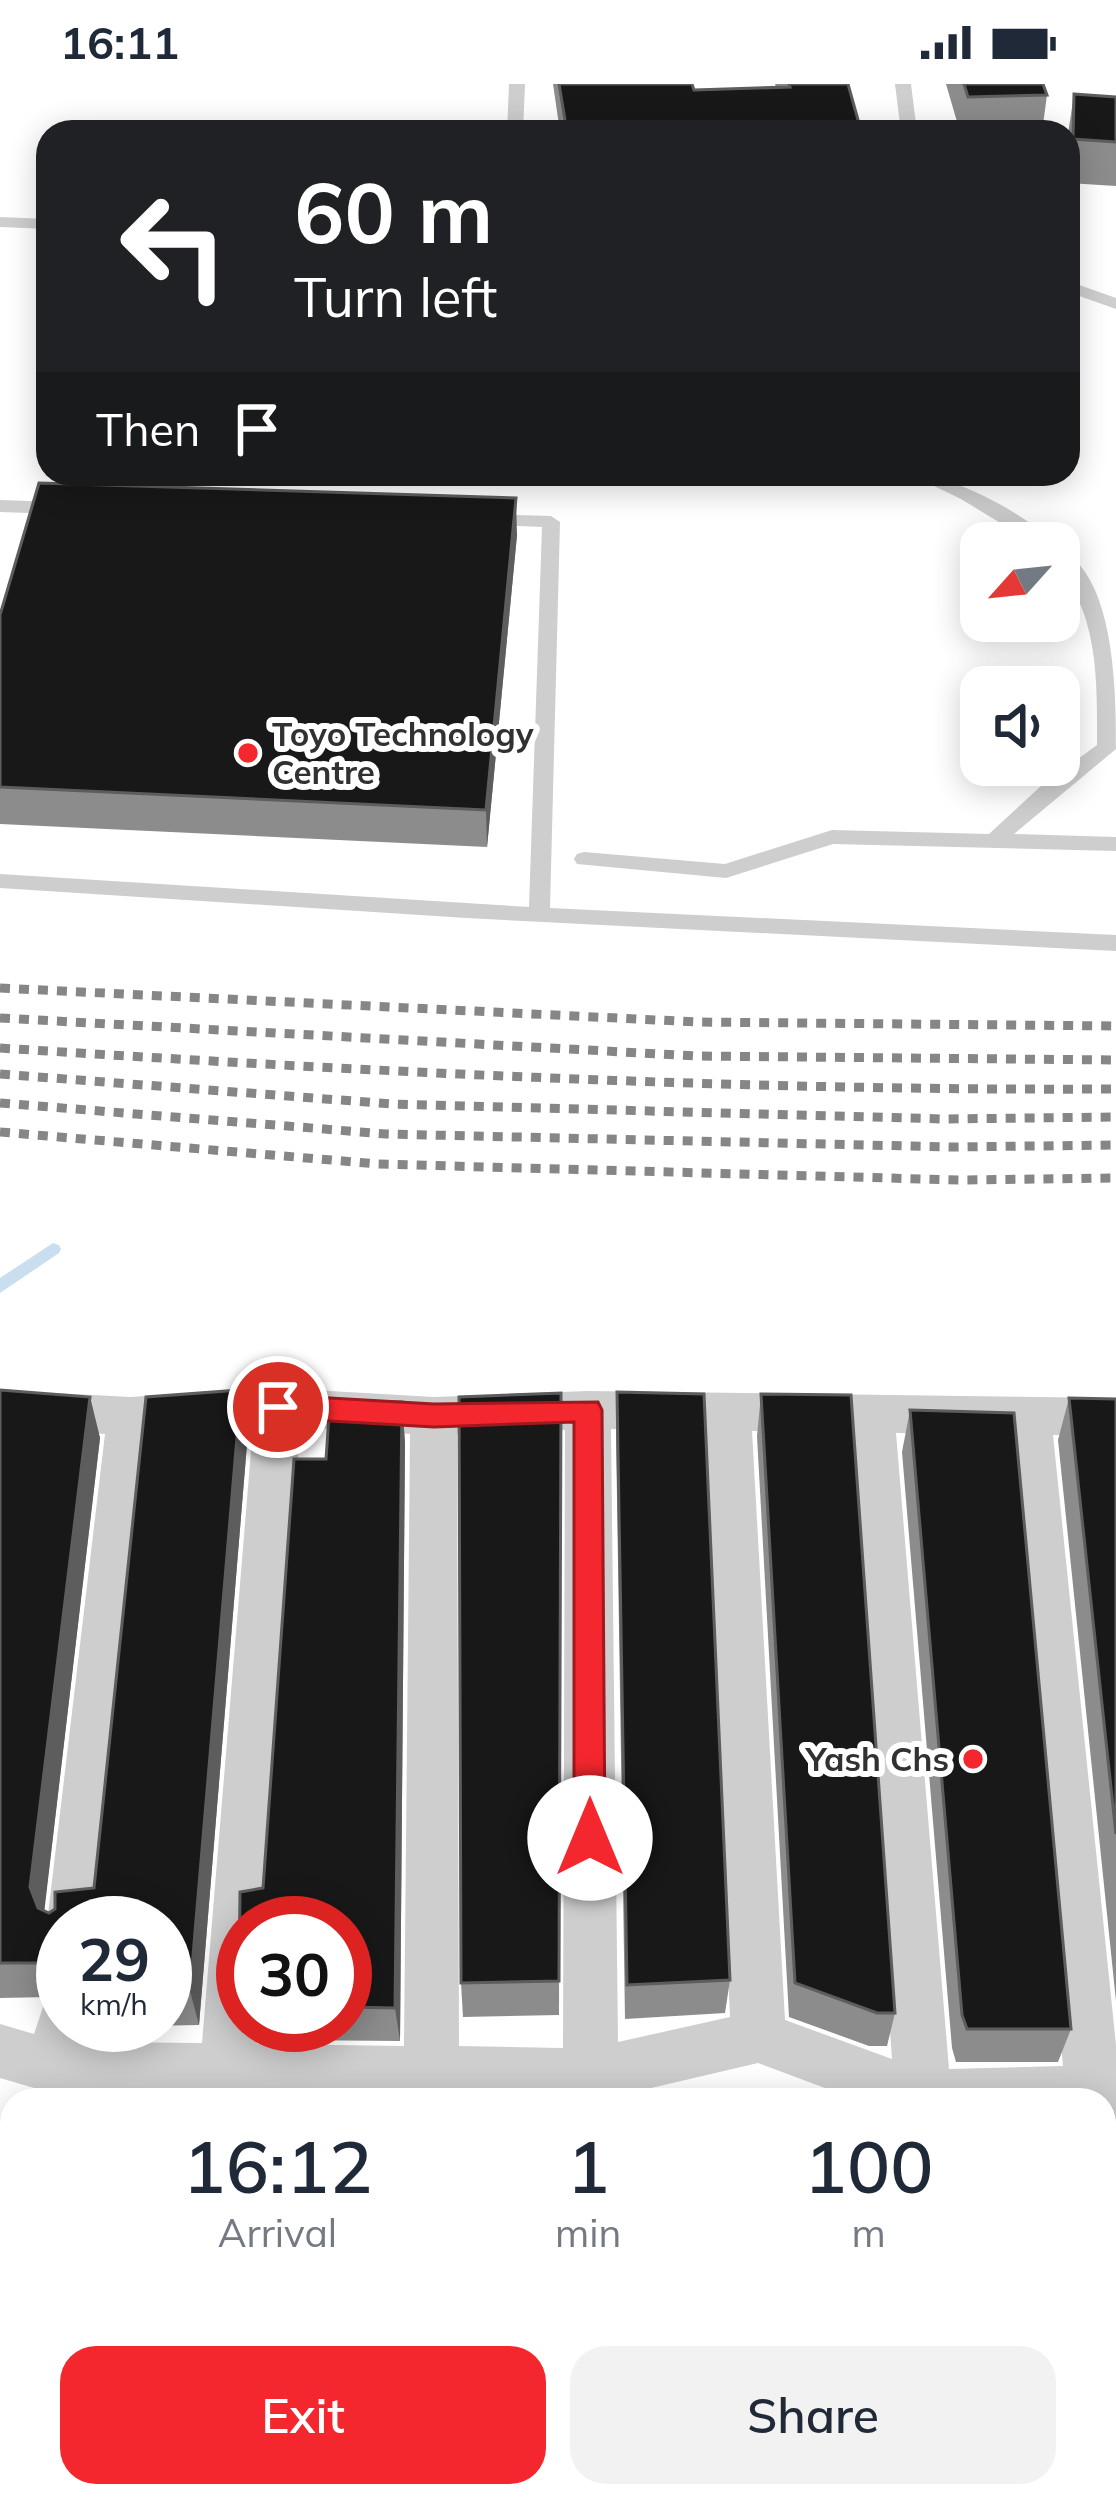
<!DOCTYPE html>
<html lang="en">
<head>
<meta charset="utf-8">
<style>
  :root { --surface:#fff; --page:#f2f2f3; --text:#1f2937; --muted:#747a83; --accent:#f5272e }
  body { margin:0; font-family:Mulish,sans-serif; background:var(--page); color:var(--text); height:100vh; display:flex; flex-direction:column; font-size:45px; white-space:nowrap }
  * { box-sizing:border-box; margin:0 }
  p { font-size:39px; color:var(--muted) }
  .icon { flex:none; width:66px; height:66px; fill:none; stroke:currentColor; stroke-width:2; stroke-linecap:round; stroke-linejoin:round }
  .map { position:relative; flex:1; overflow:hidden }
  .panel { position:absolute; left:0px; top:2004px; width:1116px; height:420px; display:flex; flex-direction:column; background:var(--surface); border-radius:36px 36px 0 0; box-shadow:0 6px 30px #0003 }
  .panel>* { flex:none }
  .hud { position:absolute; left:36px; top:36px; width:1044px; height:366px; border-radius:36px; box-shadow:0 6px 30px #0003; background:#202124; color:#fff; overflow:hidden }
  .needle { width:78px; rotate:243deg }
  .tools { position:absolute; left:960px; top:438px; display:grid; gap:24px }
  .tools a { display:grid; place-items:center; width:120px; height:120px; border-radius:24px; background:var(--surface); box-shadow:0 6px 30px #0003; font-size:60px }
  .speed { position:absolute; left:36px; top:1812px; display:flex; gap:24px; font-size:60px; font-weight:700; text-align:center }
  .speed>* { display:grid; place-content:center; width:156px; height:156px; border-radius:50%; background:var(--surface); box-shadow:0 6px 30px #0003; line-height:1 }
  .speed small { font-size:30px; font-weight:400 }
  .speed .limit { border:18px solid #d22; background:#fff; color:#111 }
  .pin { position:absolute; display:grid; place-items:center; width:102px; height:102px; color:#fff; margin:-51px; border:6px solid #fff; border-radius:50%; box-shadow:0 3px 12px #0007 }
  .me { position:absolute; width:132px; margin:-66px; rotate:0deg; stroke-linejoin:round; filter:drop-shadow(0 0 9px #0008) }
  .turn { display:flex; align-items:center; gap:42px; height:252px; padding:0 60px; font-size:54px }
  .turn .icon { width:156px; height:156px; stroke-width:2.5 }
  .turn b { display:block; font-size:84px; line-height:102px }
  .then { display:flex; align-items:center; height:114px; padding:0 60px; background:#0003; gap:24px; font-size:45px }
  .eta { display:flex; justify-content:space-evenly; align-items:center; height:204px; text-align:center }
  .eta b { font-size:72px; font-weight:600; line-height:84px }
  .button { display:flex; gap:24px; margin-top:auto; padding:24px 60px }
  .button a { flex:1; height:138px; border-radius:36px; background:var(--accent); color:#fff; font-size:48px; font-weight:600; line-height:138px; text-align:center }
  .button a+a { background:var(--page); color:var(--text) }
  .status { display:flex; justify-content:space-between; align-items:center; height:84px; padding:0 60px; background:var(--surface); direction:ltr }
  .status svg { height:33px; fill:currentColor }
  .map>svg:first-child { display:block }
</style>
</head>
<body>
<div class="status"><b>16:11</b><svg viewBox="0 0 49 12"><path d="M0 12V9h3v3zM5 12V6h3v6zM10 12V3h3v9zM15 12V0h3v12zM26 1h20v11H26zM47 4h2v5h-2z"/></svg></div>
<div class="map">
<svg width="1116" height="2424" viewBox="0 0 1116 2424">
  <rect width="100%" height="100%" fill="#fff"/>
  <rect fill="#e7efde" x="0" y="2047" width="12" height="364"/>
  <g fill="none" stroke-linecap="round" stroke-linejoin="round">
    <polygon fill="#c9dff0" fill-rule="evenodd" points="53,1159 59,1161 61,1165 59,1169 0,1209 0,1194"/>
    <g fill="#cecece" fill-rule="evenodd">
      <polygon points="509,0 525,0 523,48 507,48"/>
      <polygon points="895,0 911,0 917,48 901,48"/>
      <polygon points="0,133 48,135 48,145 0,143"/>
      <polygon points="1068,197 1116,214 1116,225 1068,208"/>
      <path d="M909 390C953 390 1023 429 1055 459H1033L961 415Z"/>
      <polygon points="0,416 59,418 68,424 59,430 0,428"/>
      <polygon points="484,430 551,432 560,438 550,824 1116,851 1116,867 466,834 0,804 0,790 529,823 542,443 477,440 475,436"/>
      <path d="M1059 465C1116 491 1116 611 1116 665L1014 750 1116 753V767L833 760 726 794 577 780 574 775 577 770 584 768 725 780 832 746 989 750 1041 702 1097 661C1097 619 1098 576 1086 536 1079 510 1059 490 1059 465Z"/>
    </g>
    <path fill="#cecece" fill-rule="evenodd" d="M278 1304 434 1313 588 1307 1116 1314V1352L1053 1351 1116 1961V2035L1104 2036V2016H857L758 1979 600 2016 58 2011 0 1994V1940L34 1950 44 1920 63 1913V1941H90L88 1958 202 1959 253 1343 151 1350 101 1839H63V1860L55 1857 47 1839 105 1350 0 1344V1306L130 1313ZM300 1343 410 1350 404 1962 257 1960 259 1941H243V1839H266ZM611 1345 705 1347 730 1933 618 1958ZM565 1346 563 1964 459 1962 457 1350ZM752 1347 849 1348 892 1975 785 1936ZM896 1349 1007 1351 1063 1982 949 1985Z"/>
    <g stroke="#868686" stroke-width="9" stroke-dasharray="10 9" stroke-linecap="butt">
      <polyline points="0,904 698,938 1116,942"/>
      <polyline points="0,934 697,972 1116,976"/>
      <path d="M0 964C372 988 743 1007 1116 1005"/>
      <polyline points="0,990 392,1020 944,1035 1116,1033"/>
      <polyline points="0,1019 386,1050 952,1063 1116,1061"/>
      <polyline points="0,1048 378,1080 960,1096 1116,1094"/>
    </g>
  </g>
  <g fill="#8c8c8c">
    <polygon points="553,0 692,0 694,6 776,3 775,0 848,0 860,43 860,48 560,48"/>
    <polygon points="946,0 1043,0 1047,11 1042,48 960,48"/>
    <polygon points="1074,10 1116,13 1116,102 1068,99 1068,50"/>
    <polygon points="517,451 487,763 0,740 0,531"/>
    <polygon points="0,1306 90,1313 100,1354 44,1827 49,1829 94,1804 241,1306 248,1348 199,1941 94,1943 94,1941 165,1941 165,1839 63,1839 63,1909 50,1913 0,1914"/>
    <polygon points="617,1308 730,1896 725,1929 625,1935 616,1350"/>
    <polygon points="561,1309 559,1931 463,1933 461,1899"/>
    <polygon points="761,1310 895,1929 887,1962 869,1962 789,1933 757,1352"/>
    <polygon points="1069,1314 1116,1315 1116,1917 1058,1356"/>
    <polygon points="330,1318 402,1318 405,1359 400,1957 289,1956 286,1941 345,1941 345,1839 243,1839 243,1918 239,1903 240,1808 263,1804 294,1375 326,1375"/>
    <polygon points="910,1326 1071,1945 1058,1978 956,1978 952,1964 902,1368"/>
  </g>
  <g fill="#5d5d5d">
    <polygon points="516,414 517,451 487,763 486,726"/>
    <polygon points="241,1306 248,1348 199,1941 190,1907"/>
    <polygon points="90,1313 100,1354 43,1838 30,1803"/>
    <polygon points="402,1318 405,1359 400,1957 395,1924"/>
    <polygon points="49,1875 61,1909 50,1913 37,1879"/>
  </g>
  <g fill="#181818" stroke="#5d5d5d" stroke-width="3">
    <polygon points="559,0 692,0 694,6 790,3 789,0 848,0 860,43 720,48 567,48"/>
    <polygon points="964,0 1043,0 1047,11 968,13"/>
    <polygon points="1074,10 1116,13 1116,58 1073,55"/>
    <polygon points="39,399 516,414 486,726 0,703 0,531"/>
    <polygon points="0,1306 90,1313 30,1803 38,1824 49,1829 55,1825 55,1808 94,1804 146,1313 241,1306 190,1907 165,1907 165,1839 63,1839 63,1876 49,1875 37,1879 0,1879"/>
    <polygon points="617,1308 704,1310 730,1896 627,1901"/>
    <polygon points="561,1309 559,1897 461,1899 459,1313"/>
    <polygon points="761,1310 851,1311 895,1929 877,1929 795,1899"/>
    <polygon points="1069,1314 1116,1315 1116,1750"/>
    <polygon points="330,1318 402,1318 395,1924 345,1923 345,1839 243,1839 243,1903 239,1903 240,1808 263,1804 294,1375 326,1375"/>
    <polygon points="910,1326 1014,1329 1071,1945 967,1945 962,1931"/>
  </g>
  <polygon fill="#f5272e" stroke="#9f191e" stroke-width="3" points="278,1311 434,1320 598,1318 602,1326 605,1754 601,1764 590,1768 578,1764 574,1754 574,1338 434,1343 278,1334 268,1331 263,1323 268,1315"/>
  <g fill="#f5272e" stroke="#fff" stroke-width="4.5">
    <circle cx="248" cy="669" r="12"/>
    <circle cx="973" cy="1675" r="12"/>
  </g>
  <g text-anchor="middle" stroke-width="12" stroke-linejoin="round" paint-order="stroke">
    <g font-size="33" font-weight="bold" fill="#313131" stroke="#fff" text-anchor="start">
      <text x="272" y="662">Toyo Technology<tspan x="272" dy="38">Centre</tspan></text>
      <text x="949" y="1687" text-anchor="end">Yash Chs</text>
    </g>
  </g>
</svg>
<div class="tools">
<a><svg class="needle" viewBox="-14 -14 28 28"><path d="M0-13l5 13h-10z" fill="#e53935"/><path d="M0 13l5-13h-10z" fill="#747a83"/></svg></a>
<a><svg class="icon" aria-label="sound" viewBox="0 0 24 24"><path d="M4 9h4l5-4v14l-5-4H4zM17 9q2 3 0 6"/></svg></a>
</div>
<div class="speed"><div>29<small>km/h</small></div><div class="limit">30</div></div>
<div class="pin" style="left:278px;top:1323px;background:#d93025"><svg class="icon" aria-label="arrive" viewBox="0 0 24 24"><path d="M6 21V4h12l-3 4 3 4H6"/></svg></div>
<svg class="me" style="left:590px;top:1754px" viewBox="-20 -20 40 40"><circle r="19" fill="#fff"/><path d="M0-13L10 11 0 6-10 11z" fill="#f5272e"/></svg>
<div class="hud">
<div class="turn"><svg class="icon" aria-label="left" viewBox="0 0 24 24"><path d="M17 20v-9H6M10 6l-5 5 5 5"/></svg><div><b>60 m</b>Turn left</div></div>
<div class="then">Then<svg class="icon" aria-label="arrive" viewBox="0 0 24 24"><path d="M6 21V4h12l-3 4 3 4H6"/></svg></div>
</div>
<section class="panel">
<div class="eta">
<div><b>16:12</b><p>Arrival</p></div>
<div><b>1</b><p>min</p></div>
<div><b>100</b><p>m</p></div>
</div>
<div class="button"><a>Exit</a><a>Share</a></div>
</section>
</div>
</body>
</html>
